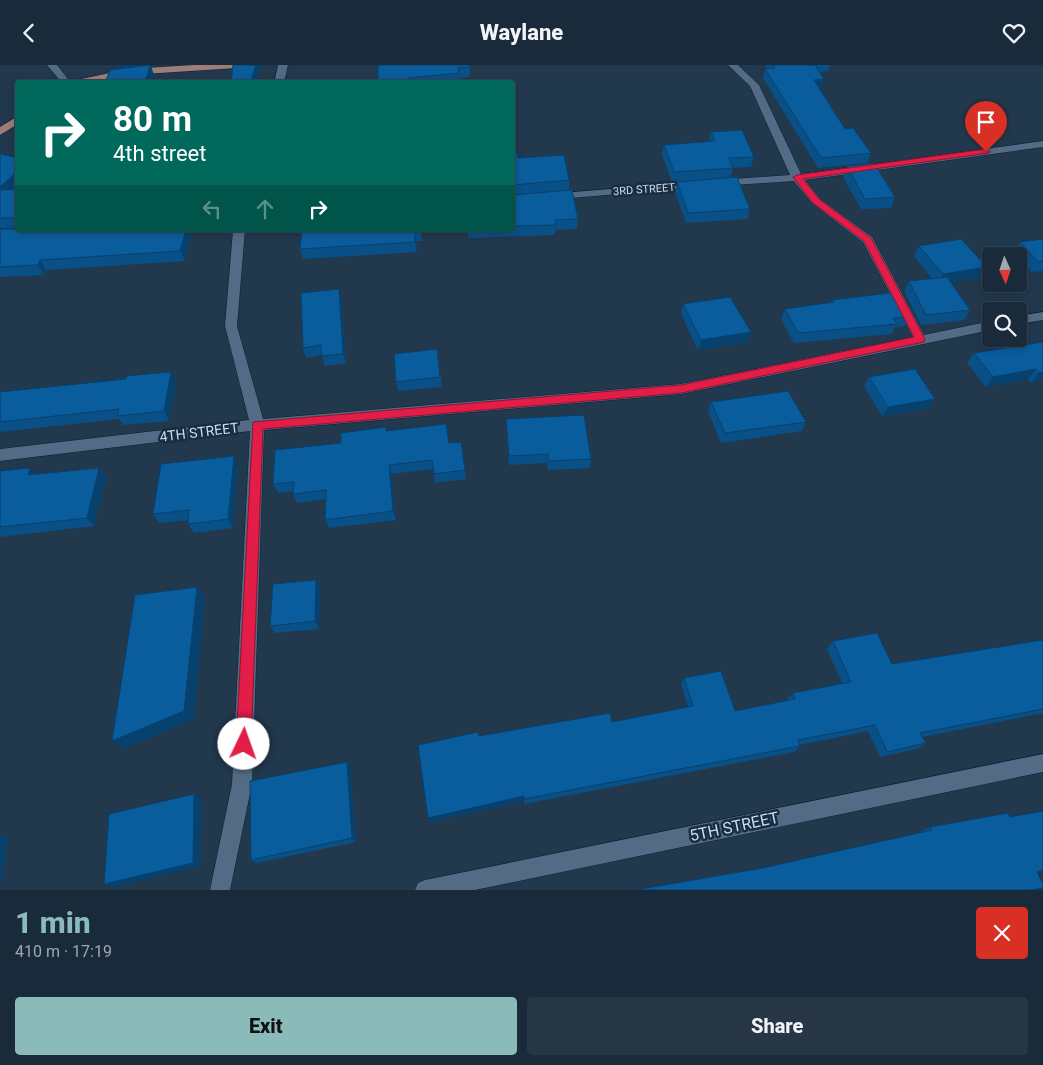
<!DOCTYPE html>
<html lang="en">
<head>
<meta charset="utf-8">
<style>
  :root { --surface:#192a3a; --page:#263645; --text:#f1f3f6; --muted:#9fa7af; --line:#374654; --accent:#8bbbb9 }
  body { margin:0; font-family:Roboto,sans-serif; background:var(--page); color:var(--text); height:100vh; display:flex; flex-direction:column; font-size:19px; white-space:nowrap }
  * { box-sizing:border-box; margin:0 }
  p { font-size:16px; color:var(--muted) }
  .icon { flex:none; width:28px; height:28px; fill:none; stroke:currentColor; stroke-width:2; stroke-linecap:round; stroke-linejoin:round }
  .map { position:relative; height:825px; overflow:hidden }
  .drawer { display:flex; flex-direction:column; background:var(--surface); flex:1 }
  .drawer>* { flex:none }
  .guide { position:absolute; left:15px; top:15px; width:500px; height:152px; border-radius:5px; box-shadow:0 2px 8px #0003,0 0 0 1px var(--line); background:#00695c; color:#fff; overflow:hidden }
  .needle { width:32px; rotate:177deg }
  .controls { position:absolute; left:982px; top:182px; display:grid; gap:10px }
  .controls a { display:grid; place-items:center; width:45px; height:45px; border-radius:5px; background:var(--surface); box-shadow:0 2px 8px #0003,0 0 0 1px var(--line); font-size:25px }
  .pin { position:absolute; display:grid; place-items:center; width:42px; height:42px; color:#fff; margin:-51px -21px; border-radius:50% 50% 50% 0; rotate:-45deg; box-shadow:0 0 5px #0007 }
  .pin .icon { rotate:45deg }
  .me { position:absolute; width:55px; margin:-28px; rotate:3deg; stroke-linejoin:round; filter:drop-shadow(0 0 4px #0008) }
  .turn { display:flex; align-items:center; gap:18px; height:105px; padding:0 15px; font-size:22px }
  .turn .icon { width:65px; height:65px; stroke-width:2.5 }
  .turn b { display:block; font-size:35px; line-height:42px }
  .lanes { display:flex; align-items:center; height:48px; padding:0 15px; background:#0003; justify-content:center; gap:25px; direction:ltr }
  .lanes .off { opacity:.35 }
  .round { display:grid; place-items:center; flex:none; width:52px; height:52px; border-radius:5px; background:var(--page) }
  .head { display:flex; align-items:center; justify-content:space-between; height:85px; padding:0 15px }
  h1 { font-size:30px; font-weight:800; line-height:38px; color:var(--accent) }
  .primary-button { display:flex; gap:10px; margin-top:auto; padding:10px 15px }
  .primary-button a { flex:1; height:58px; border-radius:5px; background:var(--accent); color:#111; font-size:20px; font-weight:800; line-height:58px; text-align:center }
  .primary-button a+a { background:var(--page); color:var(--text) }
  header { display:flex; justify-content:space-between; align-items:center; height:65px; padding:0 15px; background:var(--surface); font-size:22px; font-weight:800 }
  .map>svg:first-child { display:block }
</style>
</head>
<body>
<header><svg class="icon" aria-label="back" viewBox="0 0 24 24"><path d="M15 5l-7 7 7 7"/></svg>Waylane<svg class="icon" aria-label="heart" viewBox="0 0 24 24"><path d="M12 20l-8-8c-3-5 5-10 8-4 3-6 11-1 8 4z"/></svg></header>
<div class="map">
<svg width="1043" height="825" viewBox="0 0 1043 825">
  <rect width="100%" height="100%" fill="#21384d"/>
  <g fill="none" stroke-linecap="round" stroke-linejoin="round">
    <g stroke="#091e33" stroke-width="1">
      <g id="minor">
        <polygon points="47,0 57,0 71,18 62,18"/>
        <polygon points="278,0 288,0 284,18 274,18"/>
        <polygon points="728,0 738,0 759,20 801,109 1043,76 1043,82 805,115 820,134 872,172 924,270 991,256 991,265 681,329 264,365 252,719 230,825 210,825 232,719 250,366 0,396 0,384 249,355 225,261 233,165 245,165 237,261 263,354 681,319 913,272 863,177 812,138 794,116 720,121 715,118 720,115 790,110 750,21"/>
        <polygon points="697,117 701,118 703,120 701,122 512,138 512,132"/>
        <polygon points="1043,247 1043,255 1019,259 1019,251"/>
        <polygon points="1043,689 1043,707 475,825 415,825 418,818 425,815"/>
      </g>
    </g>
    <g stroke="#091e33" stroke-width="1">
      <g id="major">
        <polygon points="193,0 242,0 237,3 129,10 85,18 62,18 129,4"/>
        <polygon points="18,51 18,59 0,70 0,62"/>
      </g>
    </g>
    <use href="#minor" fill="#536b84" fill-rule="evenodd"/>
    <use href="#major" fill="#9c7d77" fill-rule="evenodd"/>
  </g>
  <g fill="#095087">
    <polygon points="470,0 470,12 460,13 460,18 378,18"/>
    <polygon points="765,0 830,0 828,6 820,7 821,23 819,24 845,64 871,88 867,98 818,103 763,13 765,4 767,4"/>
    <polygon points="711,67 754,92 751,102 733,103 730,113 750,144 747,154 686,158 675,127 677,117 672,117 662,90 664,80 709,77"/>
    <polygon points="512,85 518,93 569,115 569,125 578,154 577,164 555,165 555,170 468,173 467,165 512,165"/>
    <polygon points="0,89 18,93 18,122 14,124 18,124 18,163 0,163"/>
    <polygon points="847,101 895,132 891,143 861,144 843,112"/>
    <polygon points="0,164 192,165 185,196 46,205 44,210 0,212"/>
    <polygon points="302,165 421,165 422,176 416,176 417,187 303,194 300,184"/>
    <polygon points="1043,174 1043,206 1031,207 1019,193 1019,191 1017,191 1013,187 1020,177"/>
    <polygon points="919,181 987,202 980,212 951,217 970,245 964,255 921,260 904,226 909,216 932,214 914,191"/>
    <polygon points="341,234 346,298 325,301 322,290 306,293 303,283"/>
    <polygon points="832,235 911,251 905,261 895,262 892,269 794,278 781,254 785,244 831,238"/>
    <polygon points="683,239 748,277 698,285 681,249"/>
    <polygon points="1043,277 1043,315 1031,318 1028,314 986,322 967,298 974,288"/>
    <polygon points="437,284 442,322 398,326 396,317"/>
    <polygon points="171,307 176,317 169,356 124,360 119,354 0,367 0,327 126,314"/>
    <polygon points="869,312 935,334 929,343 882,351 864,321"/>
    <polygon points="711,337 806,357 802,366 721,378 708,346"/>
    <polygon points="506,354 591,394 590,403 548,405 547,398 509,400"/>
    <polygon points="387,366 449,378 461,377 466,414 435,418 433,404 391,409 396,455 329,463 325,455 326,434 297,438 293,429 293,426 278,428 273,419 341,378"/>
    <polygon points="234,391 238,401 233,463 194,468 188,459 188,455 159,458 153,449"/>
    <polygon points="30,403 35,409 99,403 106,412 94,461 0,472 0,406"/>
    <polygon points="316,515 320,523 319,564 275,568 270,561"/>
    <polygon points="1043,575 1043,648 922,672 926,678 917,684 880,692 868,666 800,680 800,681 794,687 524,739 524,736 430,757 428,753 479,671 612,657 688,642 681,619 684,613 735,646 788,636 787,634 793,628 842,618 827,584 833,576 892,599"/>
    <polygon points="347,697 350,702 356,777 257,798 251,795"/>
    <polygon points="1043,746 1043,806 1037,807 1043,823 1033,825 635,825 763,803 922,767 921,766 930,762 1010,752"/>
  </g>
  <g fill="#07416e">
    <polygon points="116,0 157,0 151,1 154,10 152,18 145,18 118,4"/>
    <polygon points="256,0 261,0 256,18 250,18"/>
    <polygon points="824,14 821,23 811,25 814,15"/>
    <polygon points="18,106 18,122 2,136 0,133 0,122"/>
    <polygon points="186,165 192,165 185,196 180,186"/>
    <polygon points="415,166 416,176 417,187 415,177"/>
    <polygon points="40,195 46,205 44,210 38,200"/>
    <polygon points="987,202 980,212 937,220 943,209"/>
    <polygon points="339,224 341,234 346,298 343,289"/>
    <polygon points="751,267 748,277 698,285 701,275"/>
    <polygon points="1036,304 1028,314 986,322 993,312"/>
    <polygon points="171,307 176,317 169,356 164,346"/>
    <polygon points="1043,307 1043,315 1031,318 1039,308"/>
    <polygon points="935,334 929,343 882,351 888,342"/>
    <polygon points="234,391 238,401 233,463 228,454"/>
    <polygon points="389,400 391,409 396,455 393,446"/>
    <polygon points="30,403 38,412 28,410"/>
    <polygon points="99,403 106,412 94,461 87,453"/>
    <polygon points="316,515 320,523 319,564 315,556"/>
    <polygon points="197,522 205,533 194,654 124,684 112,676"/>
    <polygon points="347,697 350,702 356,777 352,773"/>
    <polygon points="194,729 201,734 201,801 114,822 104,819"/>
    <polygon points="524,731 524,736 430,757 428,753"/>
    <polygon points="0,770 9,773 0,825"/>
  </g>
  <g fill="#0a5d9d" stroke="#07416e">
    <polygon points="150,0 145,18 105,18 110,5"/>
    <polygon points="233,0 256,0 250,18 231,18"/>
    <polygon points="378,0 470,0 470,2 458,3 459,8 408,13 408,16 389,18 378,18"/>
    <polygon points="773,0 815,0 824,14 814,15 845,64 853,63 871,88 821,93 765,4 775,3"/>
    <polygon points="742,65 754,92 729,93 733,103 674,107 664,80 715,76 711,67"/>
    <polygon points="512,85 516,85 518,93 564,90 569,115 512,120"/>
    <polygon points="0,89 18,93 18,106 0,122"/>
    <polygon points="874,98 895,132 865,134 847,101"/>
    <polygon points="737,112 750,144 688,148 677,117"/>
    <polygon points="18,124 18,153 0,153 0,125"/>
    <polygon points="572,125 578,154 555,155 556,160 512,161 512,130"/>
    <polygon points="0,164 18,164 18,165 186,165 180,186 40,195 38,200 0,202"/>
    <polygon points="302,165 421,165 415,166 415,177 300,184"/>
    <polygon points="961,174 987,202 943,209 919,181"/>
    <polygon points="1043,174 1043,196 1038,197 1020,177"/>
    <polygon points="947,212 970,245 926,250 909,216"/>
    <polygon points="339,224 343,289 322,291 321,280 303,283 301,228"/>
    <polygon points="898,227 911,251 893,253 897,259 798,268 785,244 834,237 832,235"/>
    <polygon points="730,232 751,267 701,275 683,239"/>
    <polygon points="1043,277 1043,307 1039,308 1036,304 993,312 974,288"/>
    <polygon points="437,284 440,312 396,317 394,289"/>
    <polygon points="915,304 935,334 888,342 869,312"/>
    <polygon points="171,307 164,346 117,351 119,344 0,357 0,327 126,314 126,311"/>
    <polygon points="788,326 806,357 725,368 711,337"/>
    <polygon points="584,350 591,394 548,396 548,389 509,391 506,354"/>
    <polygon points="446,359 449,378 461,377 465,405 434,409 432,395 389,400 393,446 325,455 326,425 293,429 294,417 273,419 275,385 341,378 341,368 386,362 386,366"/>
    <polygon points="234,391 228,454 188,459 189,445 153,449 161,399"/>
    <polygon points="30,403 28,410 99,403 87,453 0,462 0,406"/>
    <polygon points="316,515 315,556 270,561 273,519"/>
    <polygon points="197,522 184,646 112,676 135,530"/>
    <polygon points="877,568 892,599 1043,575 1043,644 920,668 926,678 887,687 875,660 798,675 800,681 524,734 524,731 428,753 418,680 478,667 479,671 610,648 612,657 693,641 684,613 721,606 735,646 795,634 793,628 851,617 833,576"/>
    <polygon points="347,697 352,773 251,795 250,716"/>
    <polygon points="194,729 193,798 104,819 109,749"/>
    <polygon points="1043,746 1043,805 1037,807 1043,819 1043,823 1031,825 635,825 763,803 932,765 930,762 1008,748 1010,752"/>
  </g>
  <polygon fill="#e11d48" stroke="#92132f" points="986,84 990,87 989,88 803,114 819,134 871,173 925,274 924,277 681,328 263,364 251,679 248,684 244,686 239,684 236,679 253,357 681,320 914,272 864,176 813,138 793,112 797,110"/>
  <g text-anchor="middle" stroke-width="5" stroke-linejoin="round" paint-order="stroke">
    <g font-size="11" fill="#cfddeb" stroke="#172d43">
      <text transform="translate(644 124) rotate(-4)" y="4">3RD STREET</text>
    </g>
    <g font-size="14" fill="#cfddeb" stroke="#172d43">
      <text transform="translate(199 367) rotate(-7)" y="5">4TH STREET</text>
    </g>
    <g font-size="16" fill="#cfddeb" stroke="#172d43">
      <text transform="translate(734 761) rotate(-12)" y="6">5TH STREET</text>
    </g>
  </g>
</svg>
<div class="controls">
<a><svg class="needle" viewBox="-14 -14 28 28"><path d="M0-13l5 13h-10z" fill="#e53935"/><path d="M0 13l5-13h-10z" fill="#9fa7af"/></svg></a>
<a><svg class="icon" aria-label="search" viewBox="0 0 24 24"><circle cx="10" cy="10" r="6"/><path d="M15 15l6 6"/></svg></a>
</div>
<div class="pin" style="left:986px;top:87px;background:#d93025"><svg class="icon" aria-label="arrive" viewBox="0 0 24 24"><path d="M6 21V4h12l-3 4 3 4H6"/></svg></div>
<svg class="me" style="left:244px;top:679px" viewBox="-20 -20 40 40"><circle r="19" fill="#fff"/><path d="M0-13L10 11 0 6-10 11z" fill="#e11d48"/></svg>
<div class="guide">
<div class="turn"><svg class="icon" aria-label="right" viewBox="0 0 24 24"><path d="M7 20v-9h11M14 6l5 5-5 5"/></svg><div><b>80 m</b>4th street</div></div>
<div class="lanes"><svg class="icon off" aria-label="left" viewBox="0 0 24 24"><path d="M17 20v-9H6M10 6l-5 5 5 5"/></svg><svg class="icon off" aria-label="ahead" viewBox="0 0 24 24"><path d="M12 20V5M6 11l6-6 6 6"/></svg><svg class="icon" aria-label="right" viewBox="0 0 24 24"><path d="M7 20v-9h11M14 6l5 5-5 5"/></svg></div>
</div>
</div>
<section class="drawer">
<div class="head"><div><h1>1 min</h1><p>410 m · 17:19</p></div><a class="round" style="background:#d93025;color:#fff"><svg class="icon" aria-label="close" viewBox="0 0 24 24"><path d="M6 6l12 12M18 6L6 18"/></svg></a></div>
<div class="primary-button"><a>Exit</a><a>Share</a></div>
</section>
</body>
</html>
